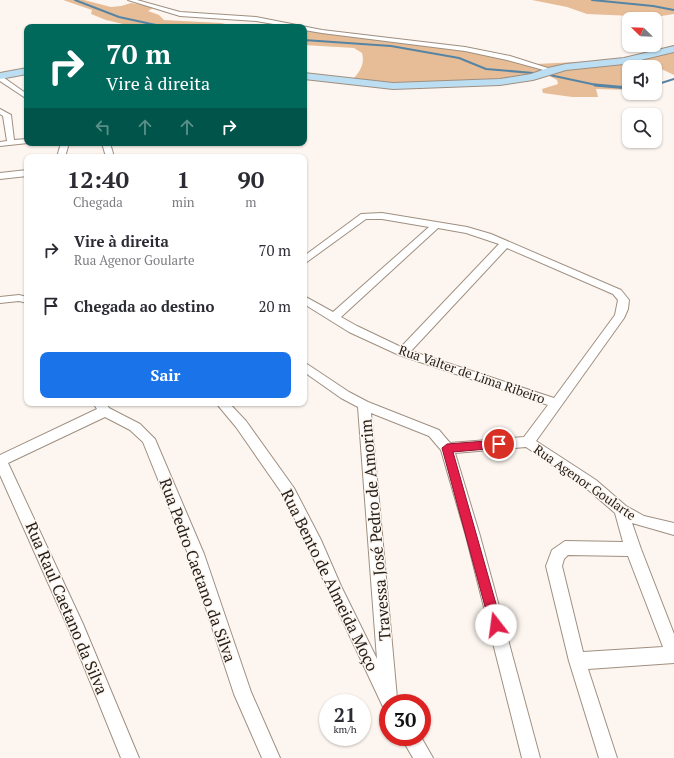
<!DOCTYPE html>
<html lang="pt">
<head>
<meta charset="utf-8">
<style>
  :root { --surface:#fff; --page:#f7f7f7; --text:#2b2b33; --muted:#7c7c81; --accent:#1a73e8 }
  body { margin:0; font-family:"PT Serif",serif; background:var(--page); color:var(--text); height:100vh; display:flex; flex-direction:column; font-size:15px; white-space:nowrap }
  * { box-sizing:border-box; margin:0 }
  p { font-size:13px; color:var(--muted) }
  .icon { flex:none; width:22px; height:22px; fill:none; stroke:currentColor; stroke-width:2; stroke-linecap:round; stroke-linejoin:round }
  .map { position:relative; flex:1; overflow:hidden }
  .drawer { position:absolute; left:24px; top:154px; width:283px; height:252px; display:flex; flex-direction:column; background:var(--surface); border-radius:8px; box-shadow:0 1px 3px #0004 }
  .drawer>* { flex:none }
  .top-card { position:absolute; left:24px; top:24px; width:283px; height:122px; border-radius:8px; box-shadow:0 1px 3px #0004; background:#00695c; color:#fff; overflow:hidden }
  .needle { width:26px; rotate:293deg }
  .fabs { position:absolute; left:622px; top:12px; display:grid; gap:8px }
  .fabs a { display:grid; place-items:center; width:40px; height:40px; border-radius:8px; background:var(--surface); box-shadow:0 1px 3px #0004; font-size:20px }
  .speed { position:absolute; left:319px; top:694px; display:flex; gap:8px; font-size:20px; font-weight:700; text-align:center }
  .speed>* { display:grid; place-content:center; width:52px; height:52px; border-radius:50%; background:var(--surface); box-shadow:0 1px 3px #0004; line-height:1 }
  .speed small { font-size:10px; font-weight:400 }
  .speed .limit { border:6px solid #d22; background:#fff; color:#111 }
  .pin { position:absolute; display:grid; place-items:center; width:34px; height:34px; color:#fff; margin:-17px; border:2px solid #fff; border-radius:50%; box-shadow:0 1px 4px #0007 }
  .me { position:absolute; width:44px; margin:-22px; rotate:345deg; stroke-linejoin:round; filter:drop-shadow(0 0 3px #0008) }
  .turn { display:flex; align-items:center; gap:14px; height:84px; padding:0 16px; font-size:18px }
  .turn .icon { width:52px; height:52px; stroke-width:2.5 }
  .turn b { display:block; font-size:28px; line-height:34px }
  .lanes { display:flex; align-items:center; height:38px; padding:0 16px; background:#0003; justify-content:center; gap:20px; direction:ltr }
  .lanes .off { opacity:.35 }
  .eta { display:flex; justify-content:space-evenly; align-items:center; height:68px; text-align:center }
  .eta b { font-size:24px; font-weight:800; line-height:28px }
  .cta { display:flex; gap:8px; margin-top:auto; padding:8px 16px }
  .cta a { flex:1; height:46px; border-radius:8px; background:var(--accent); color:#fff; font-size:16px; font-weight:800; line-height:46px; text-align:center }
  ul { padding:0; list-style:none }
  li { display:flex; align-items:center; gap:12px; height:56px; padding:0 16px }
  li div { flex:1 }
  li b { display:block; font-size:15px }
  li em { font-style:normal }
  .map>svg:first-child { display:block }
</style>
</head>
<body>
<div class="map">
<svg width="674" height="758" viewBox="0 0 674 758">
  <rect width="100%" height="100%" fill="#fdf6f0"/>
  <g fill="#e7bd97">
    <polygon points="63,0 84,0 111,7 121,6 131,3 155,7 148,11 159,15 164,20 221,23 239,27 136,27 106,20 91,14 92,10"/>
    <polygon points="532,0 674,0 674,14 655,17 587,14 567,7"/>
    <path d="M304 27 328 33 449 46 535 64 599 61 628 58 674 45V75L655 66 635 65V67H629V90L596 89 598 97H572L543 93 542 89 558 84 557 80 544 73 522 79 400 85 352 80C360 72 365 64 362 53L354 48 304 45Z"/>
  </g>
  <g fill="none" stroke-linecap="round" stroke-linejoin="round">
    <g stroke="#5584a5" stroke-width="2">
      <polyline points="75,0 119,17 165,27"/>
      <polyline points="592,0 653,6 674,10"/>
      <polyline points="304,40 391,46 459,58 486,69 533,73"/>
      <polyline points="545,74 601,86"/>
      <polyline points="655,85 674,79"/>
    </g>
    <polyline stroke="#5584a5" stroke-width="3" points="595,85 629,88"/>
    <g stroke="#9f8f80" stroke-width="2">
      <g id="street">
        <polygon points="128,0 137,0 180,12 256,17 322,30 465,47 510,56 554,70 551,72 507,60 465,51 322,33 304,30 304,27 291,27 256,21 180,16"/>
        <polygon points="0,75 27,94 27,99 0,81"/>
        <polygon points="0,109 11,115 14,140 27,139 28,143 0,146 0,142 7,141 3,116 0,114"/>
        <polygon points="61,143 69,143 65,157 57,157"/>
        <polygon points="102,143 110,143 114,157 106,157"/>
        <polygon points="27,170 27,176 0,179 0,173"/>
        <path d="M382 213 467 227 491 234 621 290 629 300 628 309 624 318 536 441 596 480 626 506 644 516 674 523V535L632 523 641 549 674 634V663L588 669 617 758H599L569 661 546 566 552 550 565 541 623 542 615 513 586 488 526 447 455 453 480 536 540 758H522L466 536 441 450 429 436 371 413 397 698 399 703H388V711L384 709 284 496 236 427 216 403H229L246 421 294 488 321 540 341 586 377 659 358 407 341 398 304 372V362L349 392 368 402 439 430 450 443 524 437 548 405 399 355 349 332 304 304V296L333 312 429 227 382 219H366L304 264V256L361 214ZM438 228 466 233 499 244 401 347 357 326 341 317ZM507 248 613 294 618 300 615 315 554 398 411 351ZM568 555 628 556 663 647 583 652 562 566 564 559Z"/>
        <polygon points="19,295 27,297 27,303 19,301 0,303 0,297"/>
        <polygon points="93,403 106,403 109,408 140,424 155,439 204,554 251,692 280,758 262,758 234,694 188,554 143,442 130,430 105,417 8,463 83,624 139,758 121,758 70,632 0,475 0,455 97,409"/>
        <polygon points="401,737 421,737 433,758 413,758"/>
      </g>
    </g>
    <g stroke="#9f8f80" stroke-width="2">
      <g id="secondary">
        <polygon points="674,46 674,52 624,64 566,70 533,80 500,85 393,89 304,79 304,73 393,83 500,79 531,74 548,68 566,64 624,58"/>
        <polygon points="27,68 27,74 0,79 0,73"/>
      </g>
    </g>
    <use href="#street" fill="#fff" fill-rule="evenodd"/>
    <use href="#secondary" fill="#bcdef2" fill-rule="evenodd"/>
  </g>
  <polygon fill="#e11d48" stroke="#92132f" points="499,440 504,444 499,448 453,452 502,625 500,629 496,631 492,629 490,625 442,448 447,444"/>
  <g text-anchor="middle" stroke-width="3" stroke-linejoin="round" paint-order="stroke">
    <g font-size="13" fill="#26201a" stroke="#fdf6f0">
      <text transform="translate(472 374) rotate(19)" y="5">Rua Valter de Lima Ribeiro</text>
      <text transform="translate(585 482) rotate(35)" y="5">Rua Agenor Goularte</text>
    </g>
    <g font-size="16" fill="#26201a" stroke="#fdf6f0">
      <text transform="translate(375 530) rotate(-95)" y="6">Travessa José Pedro de Amorim</text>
      <text transform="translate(198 570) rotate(70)" y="6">Rua Pedro Caetano da Silva</text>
      <text transform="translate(330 580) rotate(64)" y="6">Rua Bento de Almeida Moço</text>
      <text transform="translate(67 608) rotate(67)" y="6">Rua Raul Caetano da Silva</text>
    </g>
  </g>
</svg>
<div class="fabs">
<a><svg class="needle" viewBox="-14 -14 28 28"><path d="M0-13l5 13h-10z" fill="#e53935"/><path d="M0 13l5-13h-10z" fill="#7c7c81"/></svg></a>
<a><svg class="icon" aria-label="sound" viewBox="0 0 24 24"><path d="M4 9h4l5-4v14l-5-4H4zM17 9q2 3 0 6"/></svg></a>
<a><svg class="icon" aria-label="search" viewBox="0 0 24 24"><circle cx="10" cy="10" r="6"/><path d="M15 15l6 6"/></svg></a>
</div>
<div class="speed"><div>21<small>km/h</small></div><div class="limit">30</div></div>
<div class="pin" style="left:499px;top:444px;background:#d93025"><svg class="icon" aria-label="arrive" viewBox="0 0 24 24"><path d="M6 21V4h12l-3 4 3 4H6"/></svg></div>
<svg class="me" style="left:496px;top:625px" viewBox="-20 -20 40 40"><circle r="19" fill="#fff"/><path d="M0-13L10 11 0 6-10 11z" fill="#e11d48"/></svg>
<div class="top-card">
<div class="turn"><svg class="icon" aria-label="right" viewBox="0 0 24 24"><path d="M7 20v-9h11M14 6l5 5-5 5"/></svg><div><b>70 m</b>Vire à direita</div></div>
<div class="lanes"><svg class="icon off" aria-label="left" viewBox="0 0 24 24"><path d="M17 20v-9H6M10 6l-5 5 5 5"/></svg><svg class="icon off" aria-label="ahead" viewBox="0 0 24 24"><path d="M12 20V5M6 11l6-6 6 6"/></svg><svg class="icon off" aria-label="ahead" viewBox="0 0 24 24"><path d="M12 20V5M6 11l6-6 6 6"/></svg><svg class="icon" aria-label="right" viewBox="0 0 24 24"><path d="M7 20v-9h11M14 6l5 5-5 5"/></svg></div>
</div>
<section class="drawer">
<div class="eta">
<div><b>12:40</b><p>Chegada</p></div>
<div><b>1</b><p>min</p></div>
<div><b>90</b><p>m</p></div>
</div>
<ul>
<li><svg class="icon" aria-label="right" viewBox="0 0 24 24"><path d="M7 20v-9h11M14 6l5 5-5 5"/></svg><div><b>Vire à direita</b><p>Rua Agenor Goularte</p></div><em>70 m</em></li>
<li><svg class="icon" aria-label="arrive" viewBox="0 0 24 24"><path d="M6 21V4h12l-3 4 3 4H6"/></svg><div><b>Chegada ao destino</b></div><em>20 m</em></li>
</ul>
<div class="cta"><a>Sair</a></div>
</section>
</div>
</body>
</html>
